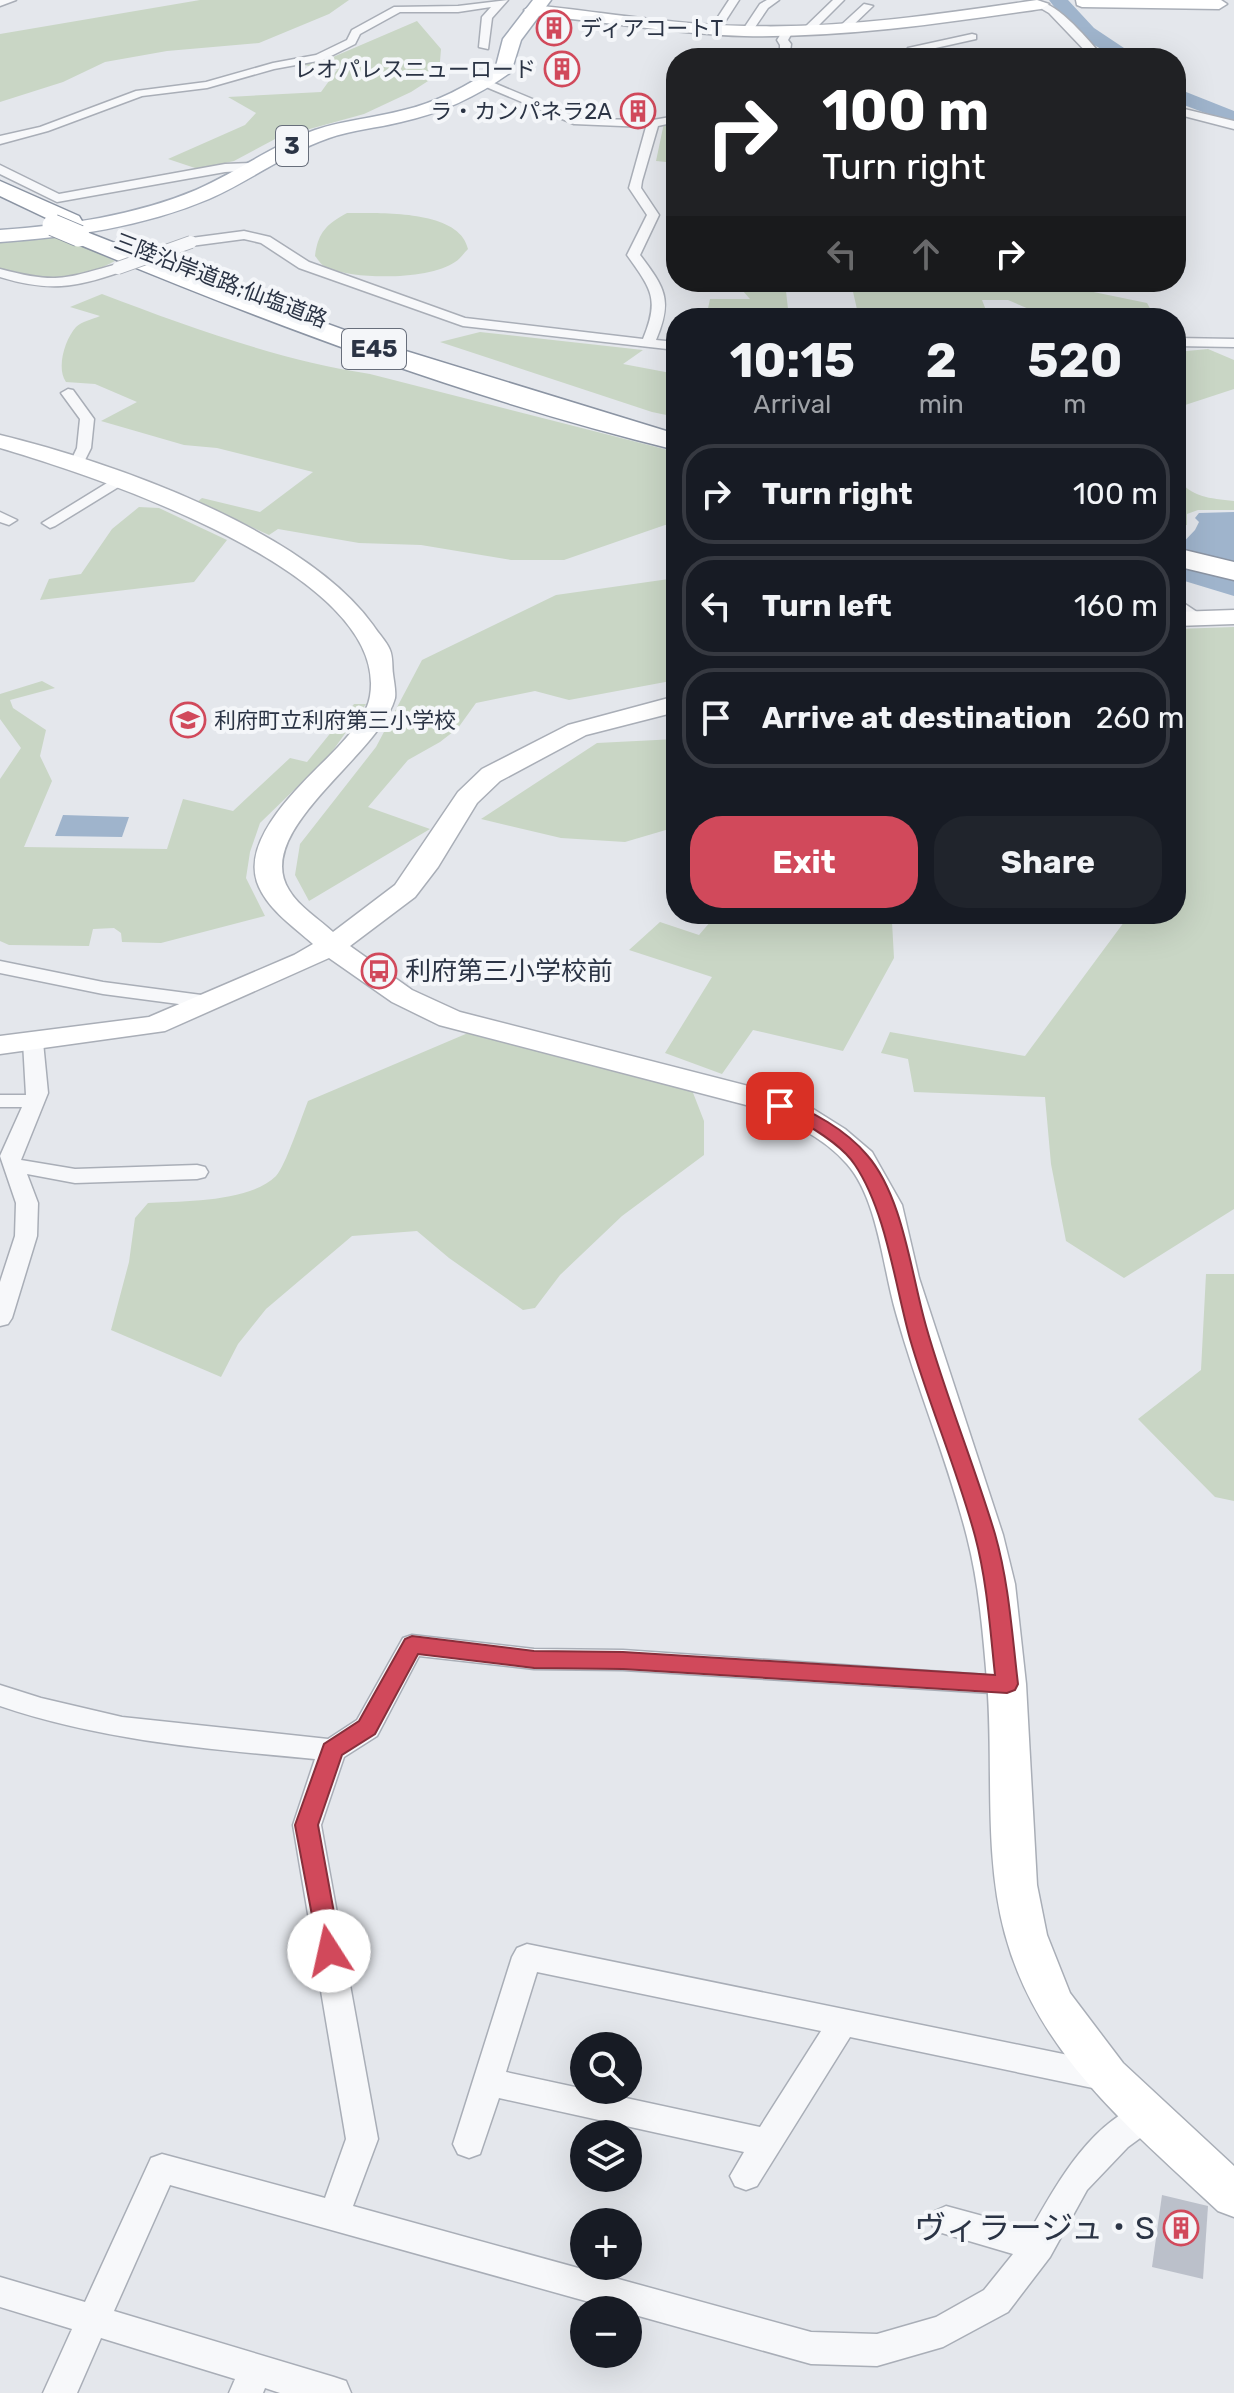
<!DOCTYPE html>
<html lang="en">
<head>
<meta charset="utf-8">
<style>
  :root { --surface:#171b24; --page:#20242c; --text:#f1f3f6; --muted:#9ea1a6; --line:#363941; --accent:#d1495b }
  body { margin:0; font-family:Rubik,"Noto Sans JP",sans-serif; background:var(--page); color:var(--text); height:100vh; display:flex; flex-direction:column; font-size:30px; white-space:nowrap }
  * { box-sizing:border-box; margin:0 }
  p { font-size:26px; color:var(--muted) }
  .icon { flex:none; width:44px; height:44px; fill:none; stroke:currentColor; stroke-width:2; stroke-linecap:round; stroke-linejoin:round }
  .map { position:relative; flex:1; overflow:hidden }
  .side { position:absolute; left:666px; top:308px; width:520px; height:616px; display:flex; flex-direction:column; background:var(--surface); border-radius:32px; box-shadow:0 8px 32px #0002 }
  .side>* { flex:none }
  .hud { position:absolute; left:666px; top:48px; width:520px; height:244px; border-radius:32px; box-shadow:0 8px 32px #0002; background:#202124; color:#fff; overflow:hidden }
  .controls { position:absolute; left:570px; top:2032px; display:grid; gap:16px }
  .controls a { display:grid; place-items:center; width:72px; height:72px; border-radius:50%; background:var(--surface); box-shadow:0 8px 32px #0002; font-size:40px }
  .pin { position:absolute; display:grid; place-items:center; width:68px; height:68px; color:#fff; margin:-34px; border-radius:16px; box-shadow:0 4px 12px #0006 }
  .me { position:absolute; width:88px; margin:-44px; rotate:350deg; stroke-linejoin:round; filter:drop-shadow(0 0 6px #0008) }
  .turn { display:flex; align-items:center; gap:28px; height:168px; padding:0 24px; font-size:36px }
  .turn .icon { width:104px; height:104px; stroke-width:2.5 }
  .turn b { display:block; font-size:56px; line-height:68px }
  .lanes { display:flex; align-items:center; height:76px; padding:0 24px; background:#0003; justify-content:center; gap:40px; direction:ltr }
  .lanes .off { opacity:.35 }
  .eta { display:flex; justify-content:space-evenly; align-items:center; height:136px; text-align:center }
  .eta b { font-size:48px; font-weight:700; line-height:56px }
  .cta { display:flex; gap:16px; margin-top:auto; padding:16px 24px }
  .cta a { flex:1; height:92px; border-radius:32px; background:var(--accent); color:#fff; font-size:32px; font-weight:700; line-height:92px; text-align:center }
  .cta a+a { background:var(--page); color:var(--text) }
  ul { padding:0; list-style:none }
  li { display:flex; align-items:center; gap:24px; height:100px; margin:0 16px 12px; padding:0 8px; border:4px solid var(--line); border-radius:32px }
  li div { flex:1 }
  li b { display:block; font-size:30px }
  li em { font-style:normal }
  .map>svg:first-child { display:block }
</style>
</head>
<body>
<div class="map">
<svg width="1234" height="2393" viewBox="0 0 1234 2393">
  <rect width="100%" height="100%" fill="#e4e7ec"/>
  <g fill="#c9d6c5">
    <polygon points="200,0 349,0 329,14 259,43 167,51 105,62 63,82 0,102 0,34"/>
    <polygon points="417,21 441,49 439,74 411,92 364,114 277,138 234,161 198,169 168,159 245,125 256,113 228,97 321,92 337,70 303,65 333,57"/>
    <polygon points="664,123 676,123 676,175 670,172 666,162 656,161"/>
    <path d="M347 213C378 213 460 209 468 249 464 253 460 259 455 262 429 280 356 280 328 268 322 266 319 261 315 256 318 232 327 224 347 213Z"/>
    <path d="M64 237 115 261C63 288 54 284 0 268V241Z"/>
    <polygon points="735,282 785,282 789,318 706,318 710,299 750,299"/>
    <polygon points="844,282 1045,282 1147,303 1152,312 1149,318 1050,318 1008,300 982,300 989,318 859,318 851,283"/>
    <path d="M102 294C189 327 278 360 370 374L676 452V525H665L564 560H511L421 545 359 543 278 529 269 535 197 502 202 498 260 512 313 472 217 448 184 445 101 421 137 402 95 384 66 382C56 368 65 339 76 327 81 322 93 319 100 316L70 307Z"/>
    <polygon points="480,332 643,350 623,364 676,374 676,417 652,412 440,342"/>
    <polygon points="1208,349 1234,360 1234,389 1176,408 1176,352"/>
    <path d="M1176 477C1192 498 1209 498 1234 501V510H1198L1187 514V525L1178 526Z"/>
    <polygon points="139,507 159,508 227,540 194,582 40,600 49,579 81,574 112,529"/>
    <polygon points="676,578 676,680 569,700 535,691 476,703 458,728 440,742 408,760 368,807 430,829 309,901 295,875 300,844 376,747 422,660 556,595"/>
    <polygon points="1234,627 1234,1209 1124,1278 1066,1241 1051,1164 1045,1097 914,1092 908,1059 881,1053 890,1032 1025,1056 1130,914 1176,914 1176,629"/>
    <polygon points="42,681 55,688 10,700 13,708 46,730 40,756 52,781 24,847 167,849 183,799 233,811 290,758 307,762 354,704 366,704 329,756 260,823 250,852 246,878 265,916 161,943 122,942 121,933 114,928 93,929 89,946 9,945 0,941 0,779 21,748 0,719 0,694"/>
    <polygon points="676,739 676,827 625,842 561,838 481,819 597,743"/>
    <polygon points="717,914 899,914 892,922 894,958 843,1051 753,1030 722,1074 665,1053 712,977 629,950 660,922 699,935"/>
    <path d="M468 1033 690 1085 704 1121V1155L622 1216 560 1275 535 1308 523 1310 449 1258 417 1231 352 1236 266 1309 238 1344 221 1377 111 1330 129 1262 135 1218 148 1203C183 1201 250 1202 276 1176 285 1167 302 1116 308 1101Z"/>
    <polygon points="1206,1274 1234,1274 1234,1501 1215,1497 1138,1419 1201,1370"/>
  </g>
  <g fill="#9fb4cc">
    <polygon points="1234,512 1234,596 1178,579 1176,550 1195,530 1199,522 1195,518 1199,513"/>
    <polygon points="63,815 129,817 122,837 55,836"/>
  </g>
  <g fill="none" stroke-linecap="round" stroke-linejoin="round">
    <g fill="#9fb4cc" fill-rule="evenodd">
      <path d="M1049 0H1068L1094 28 1139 58C1099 58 1072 31 1049 0Z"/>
      <polygon points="1176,88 1234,111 1234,124 1176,102"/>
    </g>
  </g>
  <polygon fill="#bbc0ca" points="1162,2195 1208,2206 1203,2279 1152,2267"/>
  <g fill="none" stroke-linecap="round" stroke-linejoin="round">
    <g stroke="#a9aeb7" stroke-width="3">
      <g id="street">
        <polygon points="0,0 16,0 0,6"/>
        <polygon points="508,0 492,18 488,49 479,47 482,17 491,7 458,12 400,12 360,34 355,44 323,60 274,69 207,88 142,96 48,131 0,144 0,136 40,127 136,91 206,82 273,63 316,55 347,40 352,30 394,7 458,6"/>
        <polygon points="729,0 739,0 719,31 711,31 710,29"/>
        <polygon points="767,0 779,0 768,8 751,33 743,33 742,31 760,4"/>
        <polygon points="833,0 844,0 812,32 804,32 804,28"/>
        <path d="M1037 2C1057 1 1090 42 1104 58H1092L1049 13 1037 6Z"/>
        <polygon points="864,4 873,6 848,30 840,30 840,26"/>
        <polygon points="784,29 793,31 788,40 791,44 790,52 785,55 780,52 780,45 777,40"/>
        <polygon points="972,34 976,35 976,39 913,53 923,54 923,58 885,58 912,53 907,50 908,48"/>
        <path d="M479 80H487L580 119 653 120 676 116V122L658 126 642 181 641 188 659 215 640 255C665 288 673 300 656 340L676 342V350L463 326 299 268 261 243 244 239 191 246 185 242 191 238 244 231 270 237 309 262 465 318 643 339C660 298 651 289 627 255L647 215 629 188 646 127 574 124 479 84Z"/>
        <polygon points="1176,107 1234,121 1234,129 1176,114"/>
        <polygon points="251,163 255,164 255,170 225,172 57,202 0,174 0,165 59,194 225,164"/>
        <path d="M118 264 123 265V271C75 288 49 292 0 277V269C58 284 62 279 118 264Z"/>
        <polygon points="1176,338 1234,339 1234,347 1176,346"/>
        <polygon points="68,389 73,390 94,419 91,448 82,466 77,467 70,463 77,448 80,419 61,393"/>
        <polygon points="120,475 128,480 125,483 55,526 50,528 42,523"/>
        <polygon points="0,512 17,520 9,525 0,522"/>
        <polygon points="1176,598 1203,616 1205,619 1203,622 1191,622 1176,611"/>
        <polygon points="0,961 103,982 209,996 219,1002 209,1008 103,994 0,973"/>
        <polygon points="33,1036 43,1042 48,1093 21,1160 75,1169 197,1165 205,1167 208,1172 205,1177 197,1179 75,1183 27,1174 38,1203 37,1236 12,1318 8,1324 0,1326 0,1282 15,1236 16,1203 0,1156 22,1107 0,1107 0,1095 26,1095 23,1042"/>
        <path d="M412 1635 534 1649 623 1650 1016 1677 1020 1684 1016 1691 1007 1694 623 1670 534 1669 419 1656 377 1736 344 1757 321 1825 378 2139 353 2206 811 2332 877 2334 936 2317 984 2290 1013 2254 935 2231 930 2221 935 2211 946 2206 1031 2229C1059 2180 1091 2122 1147 2101L1158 2105 1162 2115 1158 2125 1128 2147 1087 2190 1050 2257 1008 2312 943 2347 877 2366 811 2364 628 2313V2310H618L170 2185 114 2311 334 2377 346 2381 351 2393H280L265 2388 263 2393H229L235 2379 101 2338 77 2393H43L72 2329 0 2307V2277L85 2302 151 2158 162 2154 325 2198 346 2139 293 1825 315 1759C208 1749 103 1741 0 1706V1685L41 1698 122 1717 328 1739 357 1720 403 1638Z"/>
        <path d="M527 1944 1107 2063 1118 2067 1122 2077 1118 2087 1107 2091 850 2037 757 2186 746 2190 735 2186 730 2176 744 2152 499 2098 480 2154 469 2158 458 2154 453 2144 512 1957 517 1948ZM537 1972 821 2031 760 2127 506 2072Z"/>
      </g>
    </g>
    <g stroke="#a9aeb7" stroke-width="3">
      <g id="secondary">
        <path d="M1037 0 1049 4 1041 9C943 23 844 38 744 36 673 34 603 21 532 15L524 10 532 5C603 12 674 25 745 26 843 29 940 14 1037 0Z"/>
        <polygon points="1076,0 1221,0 1227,4 1219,9 1082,7 1077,5"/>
        <path d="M0 435C112 462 305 530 373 625 378 633 387 642 390 650 393 657 392 667 393 674 394 682 396 691 395 698 380 755 251 830 289 890 299 907 319 919 333 932L395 885 458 792 482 769 568 725 676 696V712L586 735 500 781 477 803 438 867 415 897 350 946 412 990 460 1012 772 1092 810 1107 845 1129 872 1152 902 1205 919 1278 1003 1535 1015 1584 1026 1684 1037 1885 1047 1935 1070 1993 1123 2063 1234 2166V2217L1218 2211C1131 2129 1037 2054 1005 1934 983 1853 994 1764 987 1681 983 1633 979 1584 967 1537 948 1461 917 1389 896 1313 883 1269 878 1199 847 1164 822 1135 784 1119 750 1106L439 1025 392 1002 329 958 165 1031 0 1054V1036L149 1017 294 955 313 944C294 927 270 911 259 887 236 838 309 778 338 747 351 733 367 715 370 696 391 572 91 475 0 448Z"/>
        <polygon points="1234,610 1234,624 1176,626 1176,612"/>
      </g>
    </g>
    <g stroke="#a3abb8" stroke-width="3">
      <path id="primary" d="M533 0H551L521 40 511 72C478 96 442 113 401 122 377 128 352 130 329 138 286 153 250 181 209 199 143 227 71 237 0 242V230C67 225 134 216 196 190 237 172 273 145 315 130 344 120 375 118 404 110 438 102 468 86 496 66L503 39Z"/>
    </g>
    <g stroke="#8b94a3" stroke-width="3">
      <g id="highway">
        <polygon points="0,181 79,216 82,221 79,226 63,226 0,196"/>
        <path d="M79 229 234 290 383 344 676 434V450C469 399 267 323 71 241L67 236 71 231Z"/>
        <polygon points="1176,548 1234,562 1234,580 1176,566"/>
      </g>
    </g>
    <use href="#street" fill="#f7f8fa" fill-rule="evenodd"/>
    <use href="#secondary" fill="#fff" fill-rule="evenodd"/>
    <use href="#primary" fill="#fff" fill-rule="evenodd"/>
    <use href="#highway" fill="#fff" fill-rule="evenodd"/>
    <g stroke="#a9aeb7" stroke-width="14" stroke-linecap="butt">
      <polyline id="street-bridge" points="118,268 191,242"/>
    </g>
    <g stroke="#8b94a3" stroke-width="23" stroke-linecap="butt">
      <polyline id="highway-bridge" points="53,225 79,236"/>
    </g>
    <use href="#street-bridge" stroke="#f7f8fa" stroke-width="12"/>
    <use href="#highway-bridge" stroke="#fff" stroke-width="21"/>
  </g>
  <path fill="#d1495b" stroke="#882f3b" stroke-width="2" d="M780 1101C811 1109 847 1131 867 1155 903 1196 911 1274 926 1326 946 1397 974 1464 995 1534 1009 1583 1012 1634 1018 1684L1015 1690 1007 1693 623 1669 534 1668 418 1654 375 1734 342 1755 318 1825 341 1951 337 1958 329 1961 320 1958 295 1825 324 1744 359 1721 405 1639 412 1636 534 1651 623 1652 995 1675C990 1628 987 1581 975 1536 957 1469 929 1405 910 1339 895 1285 886 1211 855 1165 843 1146 813 1128 793 1117 785 1113 778 1113 772 1106L774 1103Z"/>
  <defs>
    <g id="building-ring" transform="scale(1.8)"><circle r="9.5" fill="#f4f6f9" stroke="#d1495b" stroke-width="1.5"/><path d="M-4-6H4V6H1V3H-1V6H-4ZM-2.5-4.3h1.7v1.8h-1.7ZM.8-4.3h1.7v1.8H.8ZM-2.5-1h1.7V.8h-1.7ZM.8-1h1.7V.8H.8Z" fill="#d1495b"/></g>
    <g id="school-ring" transform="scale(1.8)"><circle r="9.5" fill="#f4f6f9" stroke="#d1495b" stroke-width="1.5"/><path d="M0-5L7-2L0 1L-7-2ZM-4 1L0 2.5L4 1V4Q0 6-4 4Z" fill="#d1495b"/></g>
    <g id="bus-ring" transform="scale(1.8)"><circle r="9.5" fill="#f4f6f9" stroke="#d1495b" stroke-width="1.5"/><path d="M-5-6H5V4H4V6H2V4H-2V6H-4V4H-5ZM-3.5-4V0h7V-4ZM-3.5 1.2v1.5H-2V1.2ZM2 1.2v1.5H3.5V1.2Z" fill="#d1495b"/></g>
  </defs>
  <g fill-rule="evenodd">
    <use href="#building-ring" x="554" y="28"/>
    <use href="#building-ring" x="562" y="69"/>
    <use href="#building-ring" x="638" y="111"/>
    <use href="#school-ring" x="188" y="720"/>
    <use href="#bus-ring" x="379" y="971"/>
    <use href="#building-ring" x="1181" y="2228"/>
  </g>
  <g text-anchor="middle" stroke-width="8" stroke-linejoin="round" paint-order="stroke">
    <g font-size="22" fill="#2b3445" stroke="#f4f6f9" text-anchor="start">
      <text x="580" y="36">ディアコートT</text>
      <text x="536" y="77" text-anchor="end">レオパレスニューロード</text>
      <text x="612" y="119" text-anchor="end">ラ・カンパネラ2A</text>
      <text x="214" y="728">利府町立利府第三小学校</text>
    </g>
    <g font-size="22" fill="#2b3445" stroke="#f4f6f9">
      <text transform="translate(221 280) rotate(21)" y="8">三陸沿岸道路;仙塩道路</text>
    </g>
    <g fill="#f4f6f9" stroke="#676e7b" stroke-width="2">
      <rect x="276" y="126" width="32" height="40" rx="6"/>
      <rect x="342" y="329" width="64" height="40" rx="6"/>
    </g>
    <g font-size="24" font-weight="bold" fill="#2b3445">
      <text x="292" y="154">3</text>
      <text x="374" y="357">E45</text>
    </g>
    <g font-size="26" fill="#2b3445" stroke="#f4f6f9" text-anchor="start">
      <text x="405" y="980">利府第三小学校前</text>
    </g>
    <g font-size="32" fill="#2b3445" stroke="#f4f6f9" text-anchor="end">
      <text x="1155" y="2239">ヴィラージュ・S</text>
    </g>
  </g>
</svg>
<div class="controls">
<a><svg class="icon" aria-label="search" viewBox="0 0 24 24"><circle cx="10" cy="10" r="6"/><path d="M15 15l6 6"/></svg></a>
<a><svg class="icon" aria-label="layers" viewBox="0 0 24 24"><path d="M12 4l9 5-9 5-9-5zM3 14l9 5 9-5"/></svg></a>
<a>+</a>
<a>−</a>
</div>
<div class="pin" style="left:780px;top:1106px;background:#d93025"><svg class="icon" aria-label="arrive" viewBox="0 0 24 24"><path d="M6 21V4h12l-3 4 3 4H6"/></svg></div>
<svg class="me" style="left:329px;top:1951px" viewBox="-20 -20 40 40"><circle r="19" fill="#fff"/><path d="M0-13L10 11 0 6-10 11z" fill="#d1495b"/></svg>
<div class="hud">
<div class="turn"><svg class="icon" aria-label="right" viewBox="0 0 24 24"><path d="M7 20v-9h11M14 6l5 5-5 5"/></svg><div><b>100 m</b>Turn right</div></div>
<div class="lanes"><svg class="icon off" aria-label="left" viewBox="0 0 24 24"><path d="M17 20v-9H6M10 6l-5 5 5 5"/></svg><svg class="icon off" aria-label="ahead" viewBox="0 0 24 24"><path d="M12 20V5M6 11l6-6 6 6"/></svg><svg class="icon" aria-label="right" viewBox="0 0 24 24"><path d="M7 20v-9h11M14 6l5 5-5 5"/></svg></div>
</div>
<section class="side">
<div class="eta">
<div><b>10:15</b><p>Arrival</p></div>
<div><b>2</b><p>min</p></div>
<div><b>520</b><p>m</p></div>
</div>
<ul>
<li><svg class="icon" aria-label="right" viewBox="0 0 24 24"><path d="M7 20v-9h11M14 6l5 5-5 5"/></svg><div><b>Turn right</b></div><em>100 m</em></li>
<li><svg class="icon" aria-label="left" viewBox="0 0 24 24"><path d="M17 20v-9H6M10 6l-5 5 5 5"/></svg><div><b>Turn left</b></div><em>160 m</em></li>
<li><svg class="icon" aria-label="arrive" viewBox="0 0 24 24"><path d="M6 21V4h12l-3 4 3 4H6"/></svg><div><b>Arrive at destination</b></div><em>260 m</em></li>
</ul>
<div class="cta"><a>Exit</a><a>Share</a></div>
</section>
</div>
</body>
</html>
